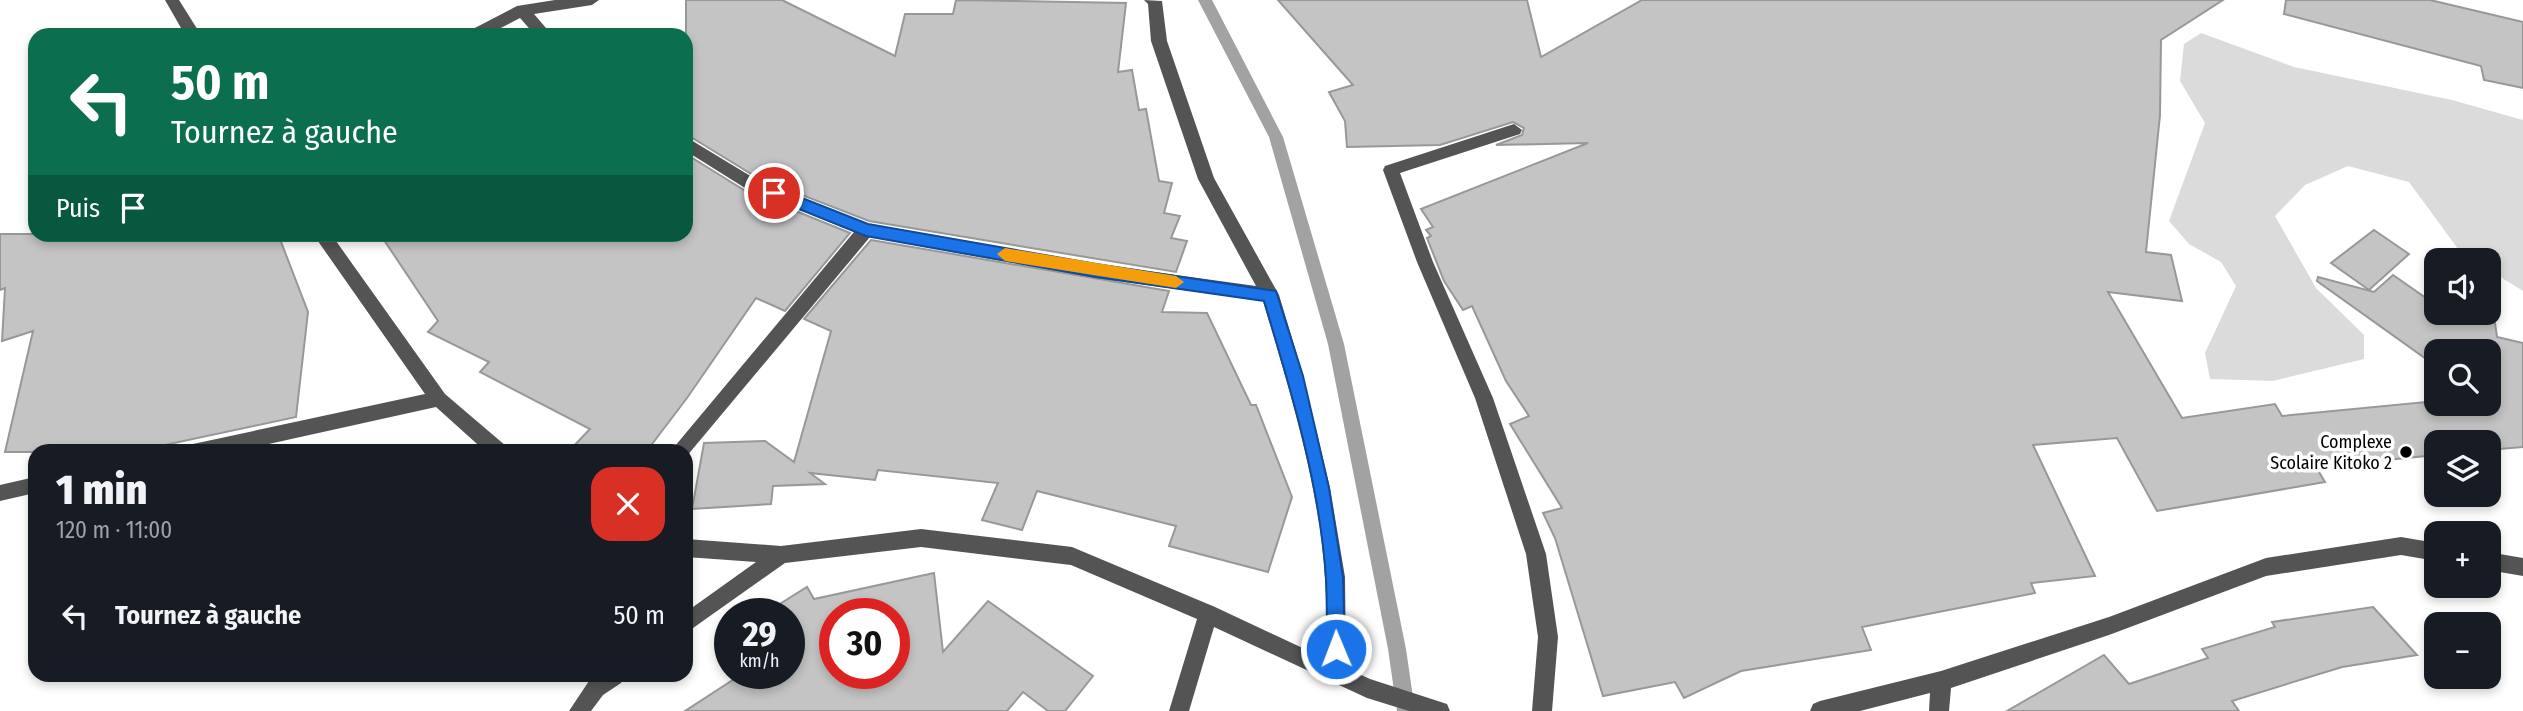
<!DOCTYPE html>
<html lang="fr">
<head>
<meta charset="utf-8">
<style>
  :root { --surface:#171b24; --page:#242831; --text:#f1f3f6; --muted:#9ea1a6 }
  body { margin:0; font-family:"Fira Sans Condensed",sans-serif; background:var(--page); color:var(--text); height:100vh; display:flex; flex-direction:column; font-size:26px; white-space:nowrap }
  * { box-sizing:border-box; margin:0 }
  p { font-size:23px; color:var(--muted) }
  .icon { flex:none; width:38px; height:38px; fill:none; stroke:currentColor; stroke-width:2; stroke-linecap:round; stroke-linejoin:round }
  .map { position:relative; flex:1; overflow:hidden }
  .panel { position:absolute; left:28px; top:444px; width:665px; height:238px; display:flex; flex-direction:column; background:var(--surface); border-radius:21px; box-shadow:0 4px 10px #0003 }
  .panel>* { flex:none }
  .top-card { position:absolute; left:28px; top:28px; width:665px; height:214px; border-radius:21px; box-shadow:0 4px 10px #0003; background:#0b6e4f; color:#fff; overflow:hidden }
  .buttons { position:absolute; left:2424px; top:248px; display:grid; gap:14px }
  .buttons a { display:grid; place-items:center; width:77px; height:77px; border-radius:14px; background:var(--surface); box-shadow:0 4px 10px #0003; font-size:35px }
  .speed { position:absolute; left:714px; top:598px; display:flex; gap:14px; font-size:35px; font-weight:700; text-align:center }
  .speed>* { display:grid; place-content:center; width:91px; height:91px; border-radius:50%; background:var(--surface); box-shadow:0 4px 10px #0003; line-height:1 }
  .speed small { font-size:18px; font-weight:400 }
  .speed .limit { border:10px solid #d22; background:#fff; color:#111 }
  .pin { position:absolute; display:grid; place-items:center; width:60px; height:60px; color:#fff; margin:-30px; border:4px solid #fff; border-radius:50%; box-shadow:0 2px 7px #0007 }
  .me { position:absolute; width:77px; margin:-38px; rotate:359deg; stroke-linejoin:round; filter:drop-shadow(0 0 5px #0008) }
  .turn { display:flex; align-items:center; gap:24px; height:147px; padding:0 28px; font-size:32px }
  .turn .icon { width:91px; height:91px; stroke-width:2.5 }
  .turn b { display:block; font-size:49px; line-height:60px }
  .then { display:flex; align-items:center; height:66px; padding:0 28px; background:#0003; gap:14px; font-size:26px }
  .round { display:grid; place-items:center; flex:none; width:74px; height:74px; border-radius:21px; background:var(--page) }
  .overview { display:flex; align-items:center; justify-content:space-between; height:119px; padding:0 28px }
  h1 { font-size:42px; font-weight:800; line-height:52px }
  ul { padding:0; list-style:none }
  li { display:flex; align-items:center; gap:21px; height:105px; padding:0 28px }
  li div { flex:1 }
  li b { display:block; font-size:26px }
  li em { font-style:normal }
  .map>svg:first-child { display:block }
</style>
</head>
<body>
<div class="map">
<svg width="2523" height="711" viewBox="0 0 2523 711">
  <rect width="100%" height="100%" fill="#fff"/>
  <polygon fill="#dbdbdb" points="2201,33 2294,67 2452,100 2523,120 2523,291 2489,270 2488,261 2474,261 2461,253 2409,182 2348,166 2305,185 2275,216 2316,288 2364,335 2364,359 2273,381 2210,379 2205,353 2236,286 2221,262 2189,244 2169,221 2205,123 2180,81 2184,44"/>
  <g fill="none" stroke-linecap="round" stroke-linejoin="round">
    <polygon fill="#a2a2a2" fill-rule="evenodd" points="1198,0 1212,0 1283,137 1344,344 1406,649 1415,711 1397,711 1388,649 1328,344 1269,137"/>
  </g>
  <g fill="#c4c4c4" stroke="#989898" stroke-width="2" fill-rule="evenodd">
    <polygon points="686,0 782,0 895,56 905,14 953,14 956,0 1126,3 1118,72 1132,70 1139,110 1146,109 1159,181 1172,183 1164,213 1180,216 1171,238 1187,241 1176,272 869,221 758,178 686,134"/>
    <polygon points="1278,0 1527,0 1541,57 1642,0 2223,0 2161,40 2160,115 2146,252 2171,255 2182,301 2108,292 2182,418 2275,404 2282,416 2436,401 2436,404 2488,404 2488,352 2436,352 2436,366 2317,281 2318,277 2374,292 2393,275 2436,305 2436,313 2457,313 2495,323 2497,337 2523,343 2523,447 2488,450 2488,443 2436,443 2436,455 2316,467 2325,482 2157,511 2117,438 2033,445 2095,576 2031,583 2035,593 1862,627 1871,650 1741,671 1684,698 1675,682 1603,696 1555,538 1543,513 1562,508 1510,424 1529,416 1506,381 1472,306 1463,310 1444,281 1427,238 1431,236 1426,230 1433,227 1421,209 1588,143 1496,145 1522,135 1524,128 1513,122 1440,145 1347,147 1345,121 1329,92 1353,85"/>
    <polygon points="2286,0 2430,0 2523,22 2523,88 2484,80 2481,66 2284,14"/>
    <polygon points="686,154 744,190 850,233 785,311 756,298 687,398 646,452 568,452 590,429 480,372 489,362 428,332 438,321 380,234 686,234"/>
    <polygon points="2374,230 2409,254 2369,290 2331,263"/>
    <polygon points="0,234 278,234 308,312 296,417 132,452 5,452 33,331 2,341 5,288 0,290"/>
    <polygon points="871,240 1169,291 1162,312 1207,313 1251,405 1256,405 1292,497 1268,572 1169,546 1176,526 1037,491 1022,530 982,520 998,483 878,470 875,480 810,473 825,484 773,486 771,504 692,509 704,443 765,441 794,462 831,331 804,319"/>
    <path d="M934 573 943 652 988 601 1093 676 1065 711H1048L1023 692 1007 711H685L742 674H789V614H764L807 587 814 599ZM835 614H894V674H835Z"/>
    <polygon points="2373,607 2417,655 2342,667 2232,701 2239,711 2007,711 2104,655 2129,684 2208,658 2202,649 2275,627 2272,622"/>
  </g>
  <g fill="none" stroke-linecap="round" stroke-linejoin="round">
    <g fill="#545454" fill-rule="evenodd">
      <polygon points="165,0 179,0 201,35 185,35"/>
      <polygon points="555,0 599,0 592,5 534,14 552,35 535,35 520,18 487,35 466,35 469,31 517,6"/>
      <path d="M1144 0 1162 1 1167 41 1214 178 1279 295 1303 375 1330 488 1345 577 1346 668 1370 679 1447 704 1450 711H1409L1367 698 1214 627 1189 711H1169L1197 619 1071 565 921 547 785 563 686 633V612L756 562 686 557V539L781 546 921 529 1072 547 1215 607 1326 659C1326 632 1327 605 1325 578 1320 488 1289 388 1263 301L1096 278 870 237 686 457V452H670L854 232 745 188 686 151V137L757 180 868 224 1096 264 1256 286 1198 179 1151 41 1148 4Z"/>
      <polygon points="1514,124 1522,130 1520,134 1400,173 1433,262 1493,398 1546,554 1558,637 1552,711 1532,711 1538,637 1526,554 1475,398 1417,262 1383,170 1385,166"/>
      <polygon points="313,234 331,234 445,394 506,446 509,452 486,452 436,407 233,452 184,452 187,446 193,444 425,394"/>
      <polygon points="35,477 35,493 0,501 0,485"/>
      <polygon points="2401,537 2436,543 2436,561 2401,555 2266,576 2109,635 1951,688 1949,711 1929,711 1930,693 1860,711 1810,711 1813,704 1820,701 1941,671 2109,617 2266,558"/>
      <polygon points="2488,552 2523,558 2523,576 2488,570"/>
      <polygon points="597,676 624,676 621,683 603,695 591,711 569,711 589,681"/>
    </g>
  </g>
  <path fill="#1a73e8" stroke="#114b97" stroke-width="2" d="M774 187 868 224 1096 264 1276 291 1303 376 1329 488 1343 577 1345 649 1342 655 1336 657 1330 655 1327 649C1327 625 1327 602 1326 579 1320 485 1291 390 1264 301L1096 277 866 236 769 197 766 193Z"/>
  <polygon fill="#f59e0b" points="1005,248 1176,276 1184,282 1176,288 1005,261 997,254"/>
  <circle fill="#000" stroke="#fff" stroke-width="2.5" cx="2406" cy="452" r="7"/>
  <g text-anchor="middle" stroke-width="7" stroke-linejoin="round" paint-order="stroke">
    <g font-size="18" fill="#000" stroke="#fff" text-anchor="end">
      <text x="2392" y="448">Complexe<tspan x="2392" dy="21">Scolaire Kitoko 2</tspan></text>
    </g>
  </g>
</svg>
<div class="buttons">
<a><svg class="icon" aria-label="sound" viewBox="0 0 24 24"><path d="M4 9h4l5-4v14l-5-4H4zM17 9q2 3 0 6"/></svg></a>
<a><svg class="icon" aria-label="search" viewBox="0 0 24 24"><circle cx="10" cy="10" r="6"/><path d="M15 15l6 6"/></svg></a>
<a><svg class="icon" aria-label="layers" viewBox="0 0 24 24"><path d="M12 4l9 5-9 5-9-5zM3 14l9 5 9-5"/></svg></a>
<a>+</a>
<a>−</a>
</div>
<div class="speed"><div>29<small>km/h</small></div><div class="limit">30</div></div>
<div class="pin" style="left:774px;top:193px;background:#d93025"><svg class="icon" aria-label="arrive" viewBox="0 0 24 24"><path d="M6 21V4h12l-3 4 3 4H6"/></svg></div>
<svg class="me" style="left:1336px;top:649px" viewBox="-20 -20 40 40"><circle r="17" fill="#1a73e8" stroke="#fff" stroke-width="3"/><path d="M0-11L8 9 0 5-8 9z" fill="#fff"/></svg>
<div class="top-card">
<div class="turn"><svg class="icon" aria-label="left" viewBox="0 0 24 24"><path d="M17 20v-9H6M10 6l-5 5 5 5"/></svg><div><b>50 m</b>Tournez à gauche</div></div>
<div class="then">Puis<svg class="icon" aria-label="arrive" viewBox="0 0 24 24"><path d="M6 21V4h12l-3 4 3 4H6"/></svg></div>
</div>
<section class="panel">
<div class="overview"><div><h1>1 min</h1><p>120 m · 11:00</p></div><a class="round" style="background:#d93025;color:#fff"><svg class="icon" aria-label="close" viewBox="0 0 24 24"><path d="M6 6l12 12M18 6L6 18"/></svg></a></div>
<ul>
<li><svg class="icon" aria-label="left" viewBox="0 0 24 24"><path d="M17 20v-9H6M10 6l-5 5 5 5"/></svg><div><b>Tournez à gauche</b></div><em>50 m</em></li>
</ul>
</section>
</div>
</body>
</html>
